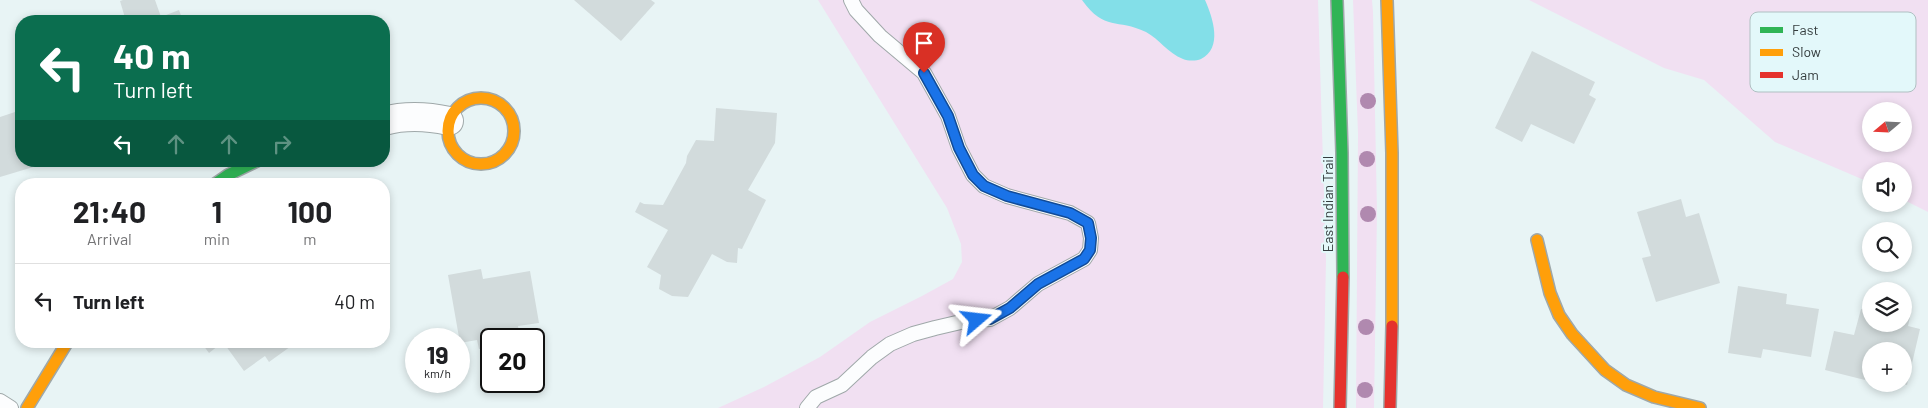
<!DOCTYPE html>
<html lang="en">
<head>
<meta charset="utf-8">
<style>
  :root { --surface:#fff; --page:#f6f6f6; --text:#202124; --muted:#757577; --line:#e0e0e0 }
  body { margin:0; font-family:Barlow,sans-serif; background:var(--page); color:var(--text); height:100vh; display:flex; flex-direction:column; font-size:19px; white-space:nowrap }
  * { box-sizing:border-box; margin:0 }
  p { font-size:16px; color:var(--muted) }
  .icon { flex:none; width:28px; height:28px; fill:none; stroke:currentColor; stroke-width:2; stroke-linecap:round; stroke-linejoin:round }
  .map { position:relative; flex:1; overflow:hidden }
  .panel { position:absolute; left:15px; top:178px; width:375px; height:170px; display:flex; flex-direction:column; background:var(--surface); border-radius:20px; box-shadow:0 2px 8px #0003 }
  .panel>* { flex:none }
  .guide { position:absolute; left:15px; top:15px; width:375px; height:152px; border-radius:20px; box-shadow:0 2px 8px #0003; background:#0b6e4f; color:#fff; overflow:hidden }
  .needle { width:32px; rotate:251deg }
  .tools { position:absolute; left:1862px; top:102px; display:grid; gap:10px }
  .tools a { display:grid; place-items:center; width:50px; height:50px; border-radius:50%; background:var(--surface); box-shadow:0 2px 8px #0003; font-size:25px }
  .speed { position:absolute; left:405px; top:328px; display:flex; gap:10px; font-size:25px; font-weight:700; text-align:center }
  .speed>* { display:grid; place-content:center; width:65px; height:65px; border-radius:50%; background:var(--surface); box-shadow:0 2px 8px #0003; line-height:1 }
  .speed small { font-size:12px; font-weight:400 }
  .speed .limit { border:2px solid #111; border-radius:8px; background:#fff; color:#111 }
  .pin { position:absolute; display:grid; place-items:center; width:42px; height:42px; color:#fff; margin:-51px -21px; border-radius:50% 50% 50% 0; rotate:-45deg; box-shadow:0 0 5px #0007 }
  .pin .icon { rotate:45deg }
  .me { position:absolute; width:55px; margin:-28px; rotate:73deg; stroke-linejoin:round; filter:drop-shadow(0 0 4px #0008) }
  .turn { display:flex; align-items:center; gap:18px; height:105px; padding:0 15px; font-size:22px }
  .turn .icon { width:65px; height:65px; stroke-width:2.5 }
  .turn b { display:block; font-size:35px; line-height:42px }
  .lanes { display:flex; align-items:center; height:48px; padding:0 15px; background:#0003; justify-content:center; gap:25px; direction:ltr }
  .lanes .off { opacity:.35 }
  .eta { display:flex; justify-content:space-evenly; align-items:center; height:85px; text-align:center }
  .eta b { font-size:30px; font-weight:700; line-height:35px }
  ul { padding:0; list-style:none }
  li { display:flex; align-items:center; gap:15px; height:75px; padding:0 15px; border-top:1px solid var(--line) }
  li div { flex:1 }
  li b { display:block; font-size:19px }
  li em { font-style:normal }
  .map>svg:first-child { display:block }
</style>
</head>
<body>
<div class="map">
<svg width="1928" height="408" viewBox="0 0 1928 408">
  <rect width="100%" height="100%" fill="#e8f4f5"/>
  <g fill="#f1e0f2" fill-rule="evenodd">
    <polygon points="818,0 1318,0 1326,260 1323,408 718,408 764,387 820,357 870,322 922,296 953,279 962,262 961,244 947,208"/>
    <polygon points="1353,0 1372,0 1373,12 1377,212 1374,408 1356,408 1358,134"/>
    <path d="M1529 0H1928V212L1904 200V171H1871V183L1775 142 1704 80 1664 68ZM1871 111H1904V144H1871Z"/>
  </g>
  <path fill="#83dfe8" d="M1082 0H1205C1213 18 1223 48 1201 59 1196 61 1188 61 1183 59 1168 53 1159 39 1146 32 1117 18 1105 32 1082 0Z"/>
  <g fill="#d2dbdc">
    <polygon points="123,0 155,0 161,17 179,10 183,21 126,21 120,1"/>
    <polygon points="574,0 651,0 655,3 621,41"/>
    <polygon points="1532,51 1595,82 1589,95 1596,99 1574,144 1531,124 1522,142 1495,128"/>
    <polygon points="716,108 777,113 775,143 748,190 766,200 742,249 738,248 737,263 727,262 712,254 688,297 672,296 659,289 661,275 647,267 668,230 635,212 640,202 644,204 663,205 686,163 687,156 696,140 714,141"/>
    <polygon points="21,110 21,161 39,161 40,165 0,177 0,117"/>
    <polygon points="1681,199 1686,217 1699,213 1720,283 1656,302 1642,258 1651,256 1637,212"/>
    <polygon points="481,269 483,279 530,271 539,323 518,326 520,339 491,339 491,347 479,349 477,340 460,343 448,275"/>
    <polygon points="1738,286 1787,294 1786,304 1819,309 1811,357 1763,349 1761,358 1728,353"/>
    <polygon points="1904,306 1912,308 1908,326 1920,329 1907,385 1904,384 1904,351 1871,351 1871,376 1866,375 1865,380 1825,370 1834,331 1854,335 1861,309 1871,311 1871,324 1904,324"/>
    <polygon points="200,341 292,341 294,344 269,362 265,356 244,371 223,342 209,353"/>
  </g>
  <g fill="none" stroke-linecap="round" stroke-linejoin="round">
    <g stroke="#9fa8a9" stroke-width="16">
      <g id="lane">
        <polyline points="0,401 11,408"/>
        <polyline points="807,408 816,397 842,385 872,357 890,344 913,334 935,328 965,321 990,319 1010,308 1038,284 1084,259 1090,250 1091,238 1088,223 1070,213 1007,196 984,186 973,175 959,148 948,116 924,73 880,36 856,10 851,0"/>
      </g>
    </g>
    <g stroke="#9fa8a9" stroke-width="30">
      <path id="street" d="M384 121C406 115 426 116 449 121"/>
    </g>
    <g stroke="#9fa8a9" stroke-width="14">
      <g id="fast">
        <polyline points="1337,0 1342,153 1343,277"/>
        <polyline points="215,184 228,175 257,161"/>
      </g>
    </g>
    <g stroke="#9fa8a9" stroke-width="14">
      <g id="slow">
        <polyline points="1387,0 1392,153 1392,326"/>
        <circle cx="481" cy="131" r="33"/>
        <polyline points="1537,240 1550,293 1559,315 1572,334 1605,370 1626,385 1654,397 1700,408"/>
        <polyline points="27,408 68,341"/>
      </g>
    </g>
    <g stroke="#9fa8a9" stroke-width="14">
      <g id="jam">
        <polyline points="1340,408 1343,277"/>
        <polyline points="1390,408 1392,326"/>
      </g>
    </g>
    <use href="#lane" stroke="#fcfdfe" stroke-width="14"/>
    <use href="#street" stroke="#fcfdfe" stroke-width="28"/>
    <use href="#fast" stroke="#30b455" stroke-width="11"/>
    <use href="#slow" stroke="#ff9f0a" stroke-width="11"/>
    <use href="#jam" stroke="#e5322d" stroke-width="11"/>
  </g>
  <g fill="#b089af">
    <circle cx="1368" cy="101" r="8"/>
    <circle cx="1367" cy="159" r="8"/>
    <circle cx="1368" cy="214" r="8"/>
    <circle cx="1366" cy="327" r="8"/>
    <circle cx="1365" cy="390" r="8"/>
  </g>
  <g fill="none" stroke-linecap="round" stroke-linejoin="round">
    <g stroke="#114b97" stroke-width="12">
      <polyline id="route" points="924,73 948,116 959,148 973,175 984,186 1007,196 1070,213 1088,223 1091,238 1090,250 1084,259 1038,284 1010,308 990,319 977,320"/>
    </g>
    <use href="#route" stroke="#1a73e8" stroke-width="9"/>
  </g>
  <g text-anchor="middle" stroke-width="4" stroke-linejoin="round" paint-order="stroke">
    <g font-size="14" fill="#353d3e" stroke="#e3f8fa">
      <text transform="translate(1328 204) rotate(-90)" y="5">East Indian Trail</text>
    </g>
  </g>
  <rect x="1750" y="12" width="166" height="80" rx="8" fill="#e3f8fa" stroke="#afc0c2" stroke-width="1"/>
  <rect x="1760" y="27" width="23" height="6" fill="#30b455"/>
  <rect x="1760" y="49" width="23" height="7" fill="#ff9f0a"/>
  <rect x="1760" y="72" width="23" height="6" fill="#e5322d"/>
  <g font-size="14" fill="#353d3e">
    <text x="1792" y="35">Fast</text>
    <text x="1792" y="57">Slow</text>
    <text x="1792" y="80">Jam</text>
  </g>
</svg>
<div class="tools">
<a><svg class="needle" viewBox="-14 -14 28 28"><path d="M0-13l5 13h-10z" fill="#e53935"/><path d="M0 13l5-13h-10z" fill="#757577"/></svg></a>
<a><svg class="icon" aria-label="sound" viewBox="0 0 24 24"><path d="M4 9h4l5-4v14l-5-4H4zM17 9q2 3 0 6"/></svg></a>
<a><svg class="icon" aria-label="search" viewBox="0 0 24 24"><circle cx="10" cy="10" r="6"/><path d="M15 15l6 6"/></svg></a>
<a><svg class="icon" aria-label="layers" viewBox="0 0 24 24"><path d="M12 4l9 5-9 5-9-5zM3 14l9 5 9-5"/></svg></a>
<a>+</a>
</div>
<div class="speed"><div>19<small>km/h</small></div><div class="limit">20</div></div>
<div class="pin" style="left:924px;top:73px;background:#d93025"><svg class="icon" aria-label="arrive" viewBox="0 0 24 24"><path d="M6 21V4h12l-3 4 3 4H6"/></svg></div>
<svg class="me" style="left:977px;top:320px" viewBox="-20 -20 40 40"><path d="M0-17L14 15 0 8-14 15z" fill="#1a73e8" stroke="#fff" stroke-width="4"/></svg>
<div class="guide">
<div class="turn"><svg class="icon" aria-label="left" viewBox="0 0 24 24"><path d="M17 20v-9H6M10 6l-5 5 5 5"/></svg><div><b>40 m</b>Turn left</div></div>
<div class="lanes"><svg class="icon" aria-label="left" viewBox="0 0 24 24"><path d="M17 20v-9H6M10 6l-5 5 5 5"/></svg><svg class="icon off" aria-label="ahead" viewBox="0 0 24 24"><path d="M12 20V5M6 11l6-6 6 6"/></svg><svg class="icon off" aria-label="ahead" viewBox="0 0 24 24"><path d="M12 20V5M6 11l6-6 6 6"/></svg><svg class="icon off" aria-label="right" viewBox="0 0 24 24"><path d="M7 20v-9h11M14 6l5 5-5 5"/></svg></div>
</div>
<section class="panel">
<div class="eta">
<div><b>21:40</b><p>Arrival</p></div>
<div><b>1</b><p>min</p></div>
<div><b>100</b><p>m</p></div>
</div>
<ul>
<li><svg class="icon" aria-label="left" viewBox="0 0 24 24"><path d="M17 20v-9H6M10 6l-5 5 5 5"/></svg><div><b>Turn left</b></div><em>40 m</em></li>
</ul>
</section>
</div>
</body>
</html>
